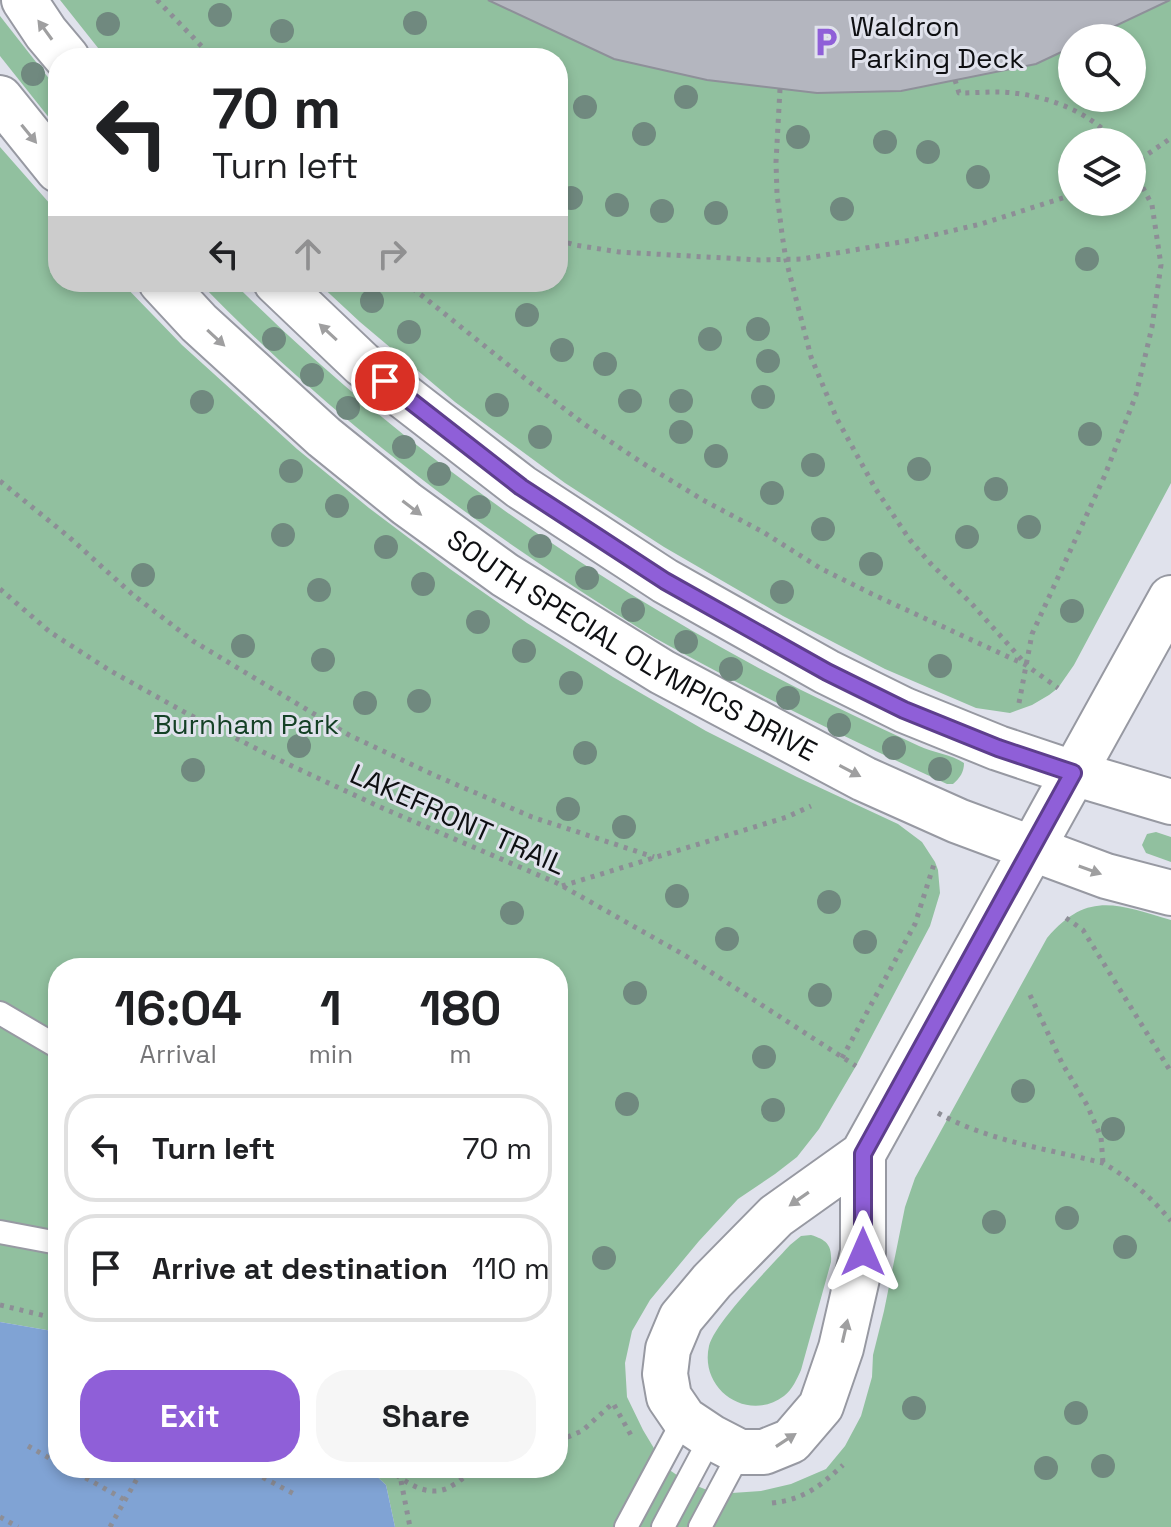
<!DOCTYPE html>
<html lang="en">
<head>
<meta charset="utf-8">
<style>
  :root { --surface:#fff; --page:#f6f6f6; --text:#202124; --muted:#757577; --line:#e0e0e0; --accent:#8f5fd8 }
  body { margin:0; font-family:"Space Grotesk",sans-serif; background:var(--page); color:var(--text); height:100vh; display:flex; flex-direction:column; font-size:30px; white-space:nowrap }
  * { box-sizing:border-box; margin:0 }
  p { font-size:26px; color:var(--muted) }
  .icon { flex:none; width:44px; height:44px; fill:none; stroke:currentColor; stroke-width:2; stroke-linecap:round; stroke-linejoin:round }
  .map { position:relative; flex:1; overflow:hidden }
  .sheet { position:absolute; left:48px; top:958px; width:520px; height:520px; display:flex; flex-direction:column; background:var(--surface); border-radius:32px; box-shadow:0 4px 12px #0003 }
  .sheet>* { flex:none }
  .hud { position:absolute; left:48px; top:48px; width:520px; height:244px; border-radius:32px; box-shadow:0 4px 12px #0003; background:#fff; color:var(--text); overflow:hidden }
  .buttons { position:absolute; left:1058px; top:24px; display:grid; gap:16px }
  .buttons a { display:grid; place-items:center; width:88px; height:88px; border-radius:50%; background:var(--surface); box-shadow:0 4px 12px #0003; font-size:40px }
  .pin { position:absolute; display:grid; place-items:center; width:68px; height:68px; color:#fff; margin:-34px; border:4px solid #fff; border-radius:50%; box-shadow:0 2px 8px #0007 }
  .me { position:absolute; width:88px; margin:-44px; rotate:0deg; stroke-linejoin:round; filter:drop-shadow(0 0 6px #0008) }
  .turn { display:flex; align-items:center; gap:28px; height:168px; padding:0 32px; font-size:36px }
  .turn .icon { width:104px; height:104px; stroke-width:2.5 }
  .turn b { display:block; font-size:56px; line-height:68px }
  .lanes { display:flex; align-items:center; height:76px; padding:0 32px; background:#0003; justify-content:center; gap:40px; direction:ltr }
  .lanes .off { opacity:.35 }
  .eta { display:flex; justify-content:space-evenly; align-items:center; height:136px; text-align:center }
  .eta b { font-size:48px; font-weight:700; line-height:56px }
  .action { display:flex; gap:16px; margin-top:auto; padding:16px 32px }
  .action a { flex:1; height:92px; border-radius:32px; background:var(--accent); color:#fff; font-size:32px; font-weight:700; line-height:92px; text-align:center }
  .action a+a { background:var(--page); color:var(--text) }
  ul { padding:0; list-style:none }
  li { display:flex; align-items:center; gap:24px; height:108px; margin:0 16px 12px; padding:0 16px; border:4px solid var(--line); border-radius:32px }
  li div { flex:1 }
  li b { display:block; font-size:30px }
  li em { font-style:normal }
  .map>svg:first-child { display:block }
</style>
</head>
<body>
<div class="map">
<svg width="1171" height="1527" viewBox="0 0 1171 1527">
  <rect width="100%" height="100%" fill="#e0e2ec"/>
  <g fill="#91c09f" fill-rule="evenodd">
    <path d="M60 0H1171V483L1074 665 1058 688 1049 695 1032 705 1010 713 976 708 885 669 783 616 664 547 565 483 455 402 360 322 317 282H558V58H106ZM1072 38H1132V98H1072ZM1072 142H1132V202H1072Z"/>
    <polygon points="0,16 58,90 58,129 0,56"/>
    <path d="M0 147 58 213V282H121L182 345 297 449 369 508 450 569 527 623 613 677 706 731 797 777 898 824 922 842 935 862 938 870 940 893 930 926 856 1066 819 1129 797 1157 775 1174 738 1199 699 1241 650 1300 632 1331 625 1363 627 1397 643 1430 661 1460 671 1471 687 1482 717 1494 761 1491 791 1484 826 1469 845 1446 861 1416 872 1377 873 1355 884 1311 905 1207 915 1178 1047 938C1088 890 1118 905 1171 920V1527H395L386 1485 368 1468H558V968H58V1332L0 1322Z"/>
    <path d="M199 282H233C385 435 565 563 755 666 808 695 864 720 919 746 933 753 951 754 964 763 964 772 960 778 953 784H947C868 748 790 711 714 670 694 659 674 649 655 638 491 538 333 421 199 282Z"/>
    <polygon points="1156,832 1171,837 1171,862 1146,853 1142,845 1147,834"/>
    <path d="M811 1235C827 1240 832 1245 831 1262L801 1370C797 1379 792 1390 784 1396 748 1423 699 1390 709 1346 715 1322 771 1266 790 1245L801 1236Z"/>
  </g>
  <polygon fill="#80a3d4" points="0,1322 58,1332 58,1468 368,1468 386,1485 395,1527 0,1527"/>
  <polygon fill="#b4b6bf" stroke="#8e9099" stroke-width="2" points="488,0 1170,0 1090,38 1072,38 1072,47 1036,64 901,91 817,93 707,80 614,59"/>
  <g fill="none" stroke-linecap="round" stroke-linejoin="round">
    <g stroke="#9799a2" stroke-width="26">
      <g id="lane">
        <polyline points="0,1013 58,1047"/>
        <polyline points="0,1232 58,1243"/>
        <polyline points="626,1527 684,1419"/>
        <polyline points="663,1527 711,1437"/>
        <polyline points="700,1527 740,1452"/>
      </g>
    </g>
    <g stroke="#9799a2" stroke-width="48">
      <g id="street">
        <polyline points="24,0 46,33 67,58"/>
        <polyline points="0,98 58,170"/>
        <path id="s1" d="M161 282 199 323 324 437 407 504 505 575 662 672 864 779 958 821 1106 876 1171 893"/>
        <polyline points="276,282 362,364 521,487 665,581 827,672 904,710 998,748 1073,773 1171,802"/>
        <polyline points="863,1154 863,1252 841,1348 821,1406 791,1441 764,1452 740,1452 711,1437 684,1419 669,1397 665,1374 668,1349 681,1318 712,1281 776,1216 863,1154 1171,598"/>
      </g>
    </g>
    <g stroke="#8d8e96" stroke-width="5" stroke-dasharray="4 6" stroke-linecap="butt">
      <polyline points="157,0 213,58"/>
      <path d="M955 80 959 93C971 93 984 92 996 92 1037 92 1089 109 1115 142"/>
      <polyline points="780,89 776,162 777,194 782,234 786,260 811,357 837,419 875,488 910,540 931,564 971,603 1023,661"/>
      <polyline points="1132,165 1171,138"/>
      <polyline points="558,240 575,245 619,252 760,260 802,259 912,240 981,224 1072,195"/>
      <polyline points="405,282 532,384 584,424 644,464 703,500 763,532 820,568 872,594 1026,665 1058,688"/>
      <polyline points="0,481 69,537 132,594 193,641 349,735 434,775 532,817 654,857"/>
      <polyline points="0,589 50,632 109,670 186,713 277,759 380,807 557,883 686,956 856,1066"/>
      <polyline points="1019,703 1032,634 1105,475 1136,395 1152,327 1161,265 1152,205 1132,167"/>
      <polyline points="562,886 787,817 811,806"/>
      <polyline points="1066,918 1083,930 1171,1072"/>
      <polyline points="1030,995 1062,1063 1087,1105 1101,1137 1103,1163"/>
      <polyline points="842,1058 915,924 934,864"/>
      <path d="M938 1113C988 1141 1048 1149 1103 1163 1129 1178 1152 1198 1171 1221"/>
      <polyline points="0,1305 58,1319"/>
      <polyline points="558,1441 582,1431 613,1403 632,1437"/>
      <polyline points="28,1446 58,1463"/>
      <polyline points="68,1468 125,1500"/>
      <polyline points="245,1468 296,1495"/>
      <path d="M389 1468C405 1484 432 1500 453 1485 461 1481 467 1474 473 1468"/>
      <polyline points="401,1481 410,1527"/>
      <path d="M772 1503C805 1499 819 1487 843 1465"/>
      <polyline points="0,1517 18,1527"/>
      <polyline points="110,1527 143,1468"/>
    </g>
    <use href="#lane" stroke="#fff" stroke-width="22"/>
    <use href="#street" stroke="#fff" stroke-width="44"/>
  </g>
  <g fill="#70897f">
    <circle cx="220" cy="15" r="12"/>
    <circle cx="415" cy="23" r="12"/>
    <circle cx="108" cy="24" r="12"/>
    <circle cx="282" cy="31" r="12"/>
    <circle cx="33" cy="74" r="12"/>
    <circle cx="686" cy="97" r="12"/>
    <circle cx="585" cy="107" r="12"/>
    <circle cx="644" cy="134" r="12"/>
    <circle cx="798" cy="137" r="12"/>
    <circle cx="885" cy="142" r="12"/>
    <circle cx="928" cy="152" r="12"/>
    <circle cx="978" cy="177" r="12"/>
    <circle cx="571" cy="198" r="12"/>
    <circle cx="617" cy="205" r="12"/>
    <circle cx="842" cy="209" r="12"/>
    <circle cx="662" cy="211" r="12"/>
    <circle cx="716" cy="213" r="12"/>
    <circle cx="1087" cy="259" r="12"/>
    <circle cx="372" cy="301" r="12"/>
    <circle cx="527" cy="315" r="12"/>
    <circle cx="758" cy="329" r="12"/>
    <circle cx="409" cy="332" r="12"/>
    <circle cx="274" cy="339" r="12"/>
    <circle cx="710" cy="339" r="12"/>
    <circle cx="562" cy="350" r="12"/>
    <circle cx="768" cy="361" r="12"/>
    <circle cx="605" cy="364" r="12"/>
    <circle cx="312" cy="375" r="12"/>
    <circle cx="763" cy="397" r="12"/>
    <circle cx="630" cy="401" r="12"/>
    <circle cx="681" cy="401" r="12"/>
    <circle cx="202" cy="402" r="12"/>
    <circle cx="497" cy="405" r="12"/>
    <circle cx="348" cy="408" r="12"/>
    <circle cx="681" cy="432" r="12"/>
    <circle cx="1090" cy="434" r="12"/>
    <circle cx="540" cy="437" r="12"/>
    <circle cx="404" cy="447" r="12"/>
    <circle cx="716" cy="456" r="12"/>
    <circle cx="813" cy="465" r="12"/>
    <circle cx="919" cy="469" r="12"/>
    <circle cx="291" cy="471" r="12"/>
    <circle cx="439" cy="474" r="12"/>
    <circle cx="996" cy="489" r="12"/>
    <circle cx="772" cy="493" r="12"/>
    <circle cx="337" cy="506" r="12"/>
    <circle cx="479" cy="507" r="12"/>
    <circle cx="1029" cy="527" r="12"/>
    <circle cx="823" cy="529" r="12"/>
    <circle cx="283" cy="535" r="12"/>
    <circle cx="967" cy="537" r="12"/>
    <circle cx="540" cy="546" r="12"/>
    <circle cx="386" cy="547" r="12"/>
    <circle cx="871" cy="564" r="12"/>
    <circle cx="143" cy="575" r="12"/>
    <circle cx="587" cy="578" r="12"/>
    <circle cx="423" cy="584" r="12"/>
    <circle cx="319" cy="590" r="12"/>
    <circle cx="782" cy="592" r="12"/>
    <circle cx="633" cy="610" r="12"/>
    <circle cx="1072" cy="611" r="12"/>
    <circle cx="478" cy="622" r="12"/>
    <circle cx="686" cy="642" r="12"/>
    <circle cx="243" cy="646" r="12"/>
    <circle cx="524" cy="651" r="12"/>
    <circle cx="323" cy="660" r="12"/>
    <circle cx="940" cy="666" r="12"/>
    <circle cx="731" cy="669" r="12"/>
    <circle cx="571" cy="683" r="12"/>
    <circle cx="788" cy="698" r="12"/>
    <circle cx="419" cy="701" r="12"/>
    <circle cx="365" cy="703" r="12"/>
    <circle cx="839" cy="725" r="12"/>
    <circle cx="299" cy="746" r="12"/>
    <circle cx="894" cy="748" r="12"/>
    <circle cx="585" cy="753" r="12"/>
    <circle cx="940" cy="769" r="12"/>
    <circle cx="193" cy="770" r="12"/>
    <circle cx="568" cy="809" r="12"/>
    <circle cx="624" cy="827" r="12"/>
    <circle cx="677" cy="896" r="12"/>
    <circle cx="829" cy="902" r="12"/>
    <circle cx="512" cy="913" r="12"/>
    <circle cx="727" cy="939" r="12"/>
    <circle cx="865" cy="942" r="12"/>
    <circle cx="635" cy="993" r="12"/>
    <circle cx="820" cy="995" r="12"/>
    <circle cx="764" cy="1057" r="12"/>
    <circle cx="1023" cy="1091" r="12"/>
    <circle cx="627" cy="1104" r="12"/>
    <circle cx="773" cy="1110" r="12"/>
    <circle cx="1113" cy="1129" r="12"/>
    <circle cx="1067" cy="1218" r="12"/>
    <circle cx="994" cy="1222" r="12"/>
    <circle cx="1125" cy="1247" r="12"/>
    <circle cx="604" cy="1258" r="12"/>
    <circle cx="914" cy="1408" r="12"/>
    <circle cx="1076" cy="1413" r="12"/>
    <circle cx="1103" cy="1466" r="12"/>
    <circle cx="1046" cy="1468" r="12"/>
  </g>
  <defs><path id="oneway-solid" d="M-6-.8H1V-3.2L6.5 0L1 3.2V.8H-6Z" transform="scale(2)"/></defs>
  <g fill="#9f9fa0">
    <use href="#oneway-solid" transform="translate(45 30) rotate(-126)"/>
    <use href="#oneway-solid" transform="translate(29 134) rotate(51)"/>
    <use href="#oneway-solid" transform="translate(328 332) rotate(-137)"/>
    <use href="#oneway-solid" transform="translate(216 338) rotate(43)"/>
    <use href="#oneway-solid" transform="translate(412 508) rotate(37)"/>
    <use href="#oneway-solid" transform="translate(850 771) rotate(28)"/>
    <use href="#oneway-solid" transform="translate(1090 870) rotate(20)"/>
    <use href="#oneway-solid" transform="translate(799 1199) rotate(145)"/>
    <use href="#oneway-solid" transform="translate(845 1331) rotate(-77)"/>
    <use href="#oneway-solid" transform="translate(786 1440) rotate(-33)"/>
  </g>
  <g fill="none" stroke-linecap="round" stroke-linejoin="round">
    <g stroke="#5d3e8c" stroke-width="20">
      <polyline id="route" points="385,381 521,487 665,581 827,672 904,710 998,748 1073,773 863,1154 863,1252"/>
    </g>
    <use href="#route" stroke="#8f5fd8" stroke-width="14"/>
  </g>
  <defs>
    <g id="parking-bare" transform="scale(2.4)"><path d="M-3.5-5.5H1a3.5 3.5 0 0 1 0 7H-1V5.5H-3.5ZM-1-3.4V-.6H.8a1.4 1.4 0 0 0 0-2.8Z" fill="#8f5fd8" stroke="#e0e2ec" stroke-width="2.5" paint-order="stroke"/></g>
  </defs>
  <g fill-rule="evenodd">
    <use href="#parking-bare" x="826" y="42"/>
  </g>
  <g text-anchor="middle" stroke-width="6" stroke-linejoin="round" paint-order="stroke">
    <g font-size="28" fill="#0e0f12" stroke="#e0e2ec" text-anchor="start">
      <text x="850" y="36">Waldron<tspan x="850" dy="32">Parking Deck</tspan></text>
    </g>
    <g font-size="28" fill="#0e0f12" stroke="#e0e2ec">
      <text dy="10" stroke="none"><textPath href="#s1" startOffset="598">SOUTH SPECIAL OLYMPICS DRIVE</textPath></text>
      <text transform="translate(458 819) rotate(24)" y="10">LAKEFRONT TRAIL</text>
    </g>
    <g font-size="28" fill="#154126" stroke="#e0e2ec">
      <text x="246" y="734">Burnham Park</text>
    </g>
  </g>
</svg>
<div class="buttons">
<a><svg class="icon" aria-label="search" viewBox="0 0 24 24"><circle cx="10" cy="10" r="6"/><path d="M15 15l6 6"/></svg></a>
<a><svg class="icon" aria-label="layers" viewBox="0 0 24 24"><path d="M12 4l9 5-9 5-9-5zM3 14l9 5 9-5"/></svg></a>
</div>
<div class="pin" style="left:385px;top:381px;background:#d93025"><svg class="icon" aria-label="arrive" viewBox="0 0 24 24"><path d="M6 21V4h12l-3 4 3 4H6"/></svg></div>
<svg class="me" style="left:863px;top:1252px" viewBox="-20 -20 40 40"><path d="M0-17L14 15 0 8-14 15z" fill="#8f5fd8" stroke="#fff" stroke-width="4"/></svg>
<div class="hud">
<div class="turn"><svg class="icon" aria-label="left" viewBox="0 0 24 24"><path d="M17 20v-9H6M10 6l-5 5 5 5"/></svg><div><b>70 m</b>Turn left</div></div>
<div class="lanes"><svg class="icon" aria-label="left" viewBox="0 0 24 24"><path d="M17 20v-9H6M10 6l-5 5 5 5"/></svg><svg class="icon off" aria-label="ahead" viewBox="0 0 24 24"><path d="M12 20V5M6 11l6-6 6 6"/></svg><svg class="icon off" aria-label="right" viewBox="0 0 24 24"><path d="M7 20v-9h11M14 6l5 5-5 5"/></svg></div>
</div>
<section class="sheet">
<div class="eta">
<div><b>16:04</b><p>Arrival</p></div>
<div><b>1</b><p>min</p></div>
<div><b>180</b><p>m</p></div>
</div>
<ul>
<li><svg class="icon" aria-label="left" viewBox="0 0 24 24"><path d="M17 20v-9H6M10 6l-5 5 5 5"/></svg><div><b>Turn left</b></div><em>70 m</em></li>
<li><svg class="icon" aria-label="arrive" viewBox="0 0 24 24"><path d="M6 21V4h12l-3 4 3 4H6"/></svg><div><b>Arrive at destination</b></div><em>110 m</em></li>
</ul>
<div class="action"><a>Exit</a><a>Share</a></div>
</section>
</div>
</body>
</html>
